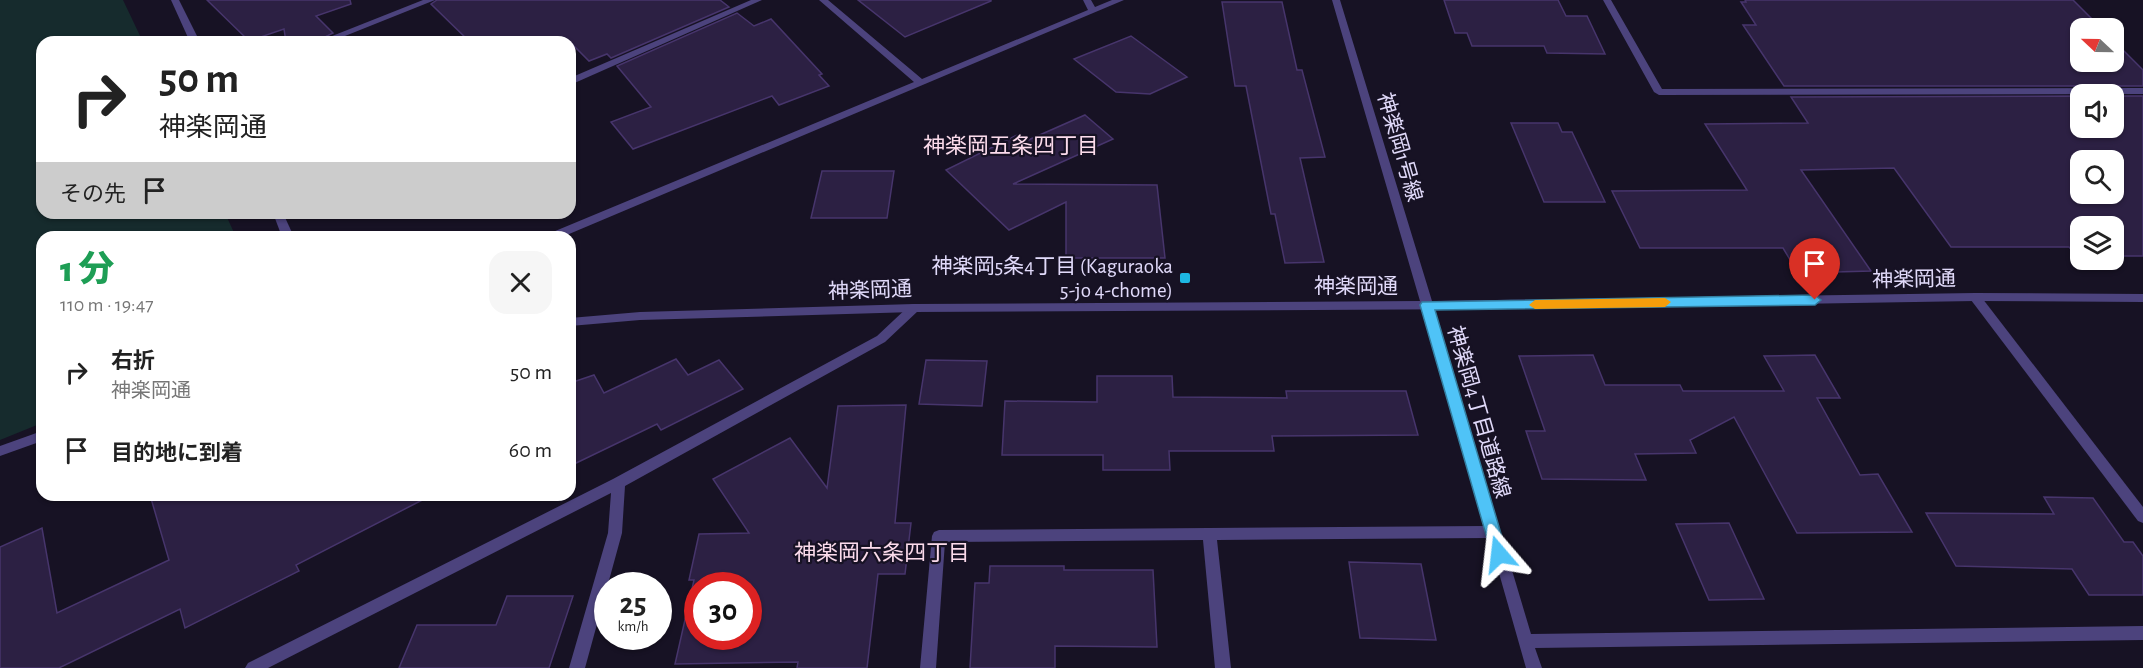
<!DOCTYPE html>
<html lang="ja">
<head>
<meta charset="utf-8">
<style>
  :root { --surface:#fff; --page:#f6f6f6; --text:#222; --muted:#767676 }
  body { margin:0; font-family:"Alegreya Sans","Noto Sans JP",sans-serif; background:var(--page); color:var(--text); height:100vh; display:flex; flex-direction:column; font-size:22px; white-space:nowrap }
  * { box-sizing:border-box; margin:0 }
  p { font-size:20px; color:var(--muted) }
  .icon { flex:none; width:33px; height:33px; fill:none; stroke:currentColor; stroke-width:2; stroke-linecap:round; stroke-linejoin:round }
  .map { position:relative; flex:1; overflow:hidden }
  .panel { position:absolute; left:36px; top:231px; width:540px; height:270px; display:flex; flex-direction:column; background:var(--surface); border-radius:18px; box-shadow:0 2px 4px #0004 }
  .panel>* { flex:none }
  .guide { position:absolute; left:36px; top:36px; width:540px; height:183px; border-radius:18px; box-shadow:0 2px 4px #0004; background:#fff; color:var(--text); overflow:hidden }
  .needle { width:39px; rotate:292deg }
  .tools { position:absolute; left:2070px; top:18px; display:grid; gap:12px }
  .tools a { display:grid; place-items:center; width:54px; height:54px; border-radius:12px; background:var(--surface); box-shadow:0 2px 4px #0004; font-size:30px }
  .speed { position:absolute; left:594px; top:572px; display:flex; gap:12px; font-size:30px; font-weight:700; text-align:center }
  .speed>* { display:grid; place-content:center; width:78px; height:78px; border-radius:50%; background:var(--surface); box-shadow:0 2px 4px #0004; line-height:1 }
  .speed small { font-size:15px; font-weight:400 }
  .speed .limit { border:9px solid #d22; background:#fff; color:#111 }
  .pin { position:absolute; display:grid; place-items:center; width:51px; height:51px; color:#fff; margin:-62px -26px; border-radius:50% 50% 50% 0; rotate:-45deg; box-shadow:0 0 6px #0007 }
  .pin .icon { rotate:45deg }
  .me { position:absolute; width:66px; margin:-33px; rotate:343deg; stroke-linejoin:round; filter:drop-shadow(0 0 4px #0008) }
  .turn { display:flex; align-items:center; gap:21px; height:126px; padding:0 24px; font-size:27px }
  .turn .icon { width:78px; height:78px; stroke-width:2.5 }
  .turn b { display:block; font-size:42px; line-height:51px }
  .then { display:flex; align-items:center; height:57px; padding:0 24px; background:#0003; gap:12px; font-size:22px }
  .round { display:grid; place-items:center; flex:none; width:63px; height:63px; border-radius:18px; background:var(--page) }
  .overview { display:flex; align-items:center; justify-content:space-between; height:102px; padding:0 24px }
  h1 { font-size:36px; font-weight:800; line-height:45px; color:#1e9e55 }
  ul { padding:0; list-style:none }
  li { display:flex; align-items:center; gap:18px; height:78px; padding:0 24px }
  li div { flex:1 }
  li b { display:block; font-size:22px }
  li em { font-style:normal }
  .map>svg:first-child { display:block }
</style>
</head>
<body>
<div class="map">
<svg width="2143" height="668" viewBox="0 0 2143 668">
  <rect width="100%" height="100%" fill="#171224"/>
  <polygon fill="#162b2d" points="0,0 123,0 143,42 42,42 42,213 225,213 236,237 42,237 42,423 0,440"/>
  <g fill="#2c2043" stroke="#47356c" stroke-width="1.5" fill-rule="evenodd">
    <polygon points="207,0 350,0 351,4 316,16 333,33 315,42 286,42 284,29 249,41"/>
    <polygon points="437,0 720,0 729,7 611,58 607,54 589,61 570,42 470,42 431,4"/>
    <polygon points="858,0 991,0 991,1 905,37"/>
    <polygon points="1444,0 1558,0 1566,16 1587,16 1605,54 1547,53 1544,46 1472,46 1467,33 1455,33"/>
    <polygon points="1745,0 2073,0 2101,28 2080,28 2080,62 2114,62 2114,41 2143,70 2143,86 1784,86 1743,25 1756,25 1741,2 1746,2"/>
    <polygon points="1222,2 1282,2 1297,70 1302,70 1325,157 1300,158 1324,262 1285,263 1275,214 1271,214 1246,86 1235,86"/>
    <polygon points="737,13 754,26 771,19 822,74 819,75 829,86 779,105 772,96 633,149 611,122 651,107 617,66"/>
    <polygon points="1131,36 1187,77 1150,94 1116,92 1074,59"/>
    <path d="M2080 96V128H2114V96H2143V256H2114V226H2080V256H2077L2069 247H1951L1894 168 1801 170 1871 271 1798 273 1783 248H1640L1612 191 1747 190 1705 124 1808 123 1791 97ZM2080 160H2114V194H2080Z"/>
    <polygon points="1085,115 1113,139 1013,184 1157,185 1165,258 1066,258 1066,202 1009,230 946,170 1019,134 1026,141"/>
    <polygon points="1511,123 1558,123 1562,132 1572,132 1605,202 1544,202"/>
    <polygon points="822,171 894,171 887,218 811,218"/>
    <polygon points="1593,355 1605,385 1680,385 1683,391 1784,391 1764,356 1815,355 1840,398 1817,398 1860,475 1878,474 1912,532 1797,533 1734,417 1690,440 1696,453 1635,454 1646,480 1542,479 1526,431 1545,431 1519,356"/>
    <polygon points="676,359 688,375 719,360 743,389 661,430 657,424 570,466 570,383 594,375 604,393"/>
    <polygon points="926,360 987,361 982,406 919,404"/>
    <polygon points="1097,376 1172,376 1173,397 1287,398 1286,391 1406,391 1418,435 1272,436 1274,451 1169,451 1170,470 1103,470 1103,455 1002,455 1005,401 1097,402"/>
    <path d="M906 405 895 523H911L905 574H878L867 668H797L798 662 675 664 694 580H689L699 534 749 533 713 479 790 438 827 488 838 406ZM698 585H748V636H698Z"/>
    <polygon points="150,495 432,495 296,565 299,571 185,628 180,609 59,668 0,668 0,547 42,528 57,613 169,560"/>
    <polygon points="2044,497 2093,498 2124,542 2133,542 2143,556 2143,595 2089,595 2072,569 1956,566 1926,513 2054,514"/>
    <polygon points="1729,523 1764,599 1709,600 1676,524"/>
    <polygon points="1349,562 1421,564 1436,640 1360,638"/>
    <polygon points="990,566 1064,566 1064,570 1153,570 1157,647 1055,646 1055,668 970,668 975,583 989,583"/>
    <polygon points="507,596 573,596 549,668 399,668 417,625 496,625"/>
  </g>
  <g fill="none" stroke-linecap="round" stroke-linejoin="round">
    <g fill="#4c437d" fill-rule="evenodd">
      <polygon points="171,0 179,0 200,42 190,42"/>
      <polygon points="423,0 435,0 330,42 317,42"/>
      <polygon points="751,0 762,0 570,85 570,78"/>
      <polygon points="819,0 828,0 922,79 1088,10 1083,0 1091,0 1095,7 1112,0 1124,0 562,237 546,237 548,234 914,82"/>
      <polygon points="1603,0 1611,0 1662,89 2143,88 2143,94 1659,95 1654,92"/>
      <polygon points="273,213 283,213 294,237 282,237"/>
      <polygon points="1975,293 1979,294 2143,507 2143,523 2138,521 1971,300 1969,297"/>
      <polygon points="1427,301 1433,305 1531,634 2143,626 2143,640 1535,648 1542,668 1526,668 1489,538 1217,540 1231,668 1215,668 1203,540 945,542 936,668 920,668 932,536 934,532 939,530 1485,526 1421,305"/>
      <polygon points="914,304 918,305 920,308 918,311 885,342 625,486 622,533 585,668 569,668 608,533 611,493 268,668 245,668 248,663 613,479 877,336 910,305"/>
    </g>
    <g fill="#4c437d" fill-rule="evenodd">
      <polygon points="1332,0 1340,0 1432,301 1975,293 2143,294 2143,302 1975,301 1493,309 914,312 640,320 570,326 570,318 640,312 914,304 1420,301"/>
      <polygon points="42,431 42,441 0,456 0,446"/>
    </g>
  </g>
  <polygon fill="#4fc3f7" stroke="#337fa1" stroke-width="1.5" points="1815,295 1821,300 1815,305 1435,310 1507,554 1505,559 1499,561 1493,559 1420,305 1422,302"/>
  <polygon fill="#f59e0b" points="1665,298 1671,302 1665,307 1535,309 1529,305 1535,300"/>
  <rect fill="#1db7e3" stroke="#171224" stroke-width="2" x="1179" y="272" width="12" height="12" rx="3"/>
  <g text-anchor="middle" stroke-width="4.5" stroke-linejoin="round" paint-order="stroke">
    <g font-size="21" fill="#e1dafa" stroke="#171224">
      <text transform="translate(1400 147) rotate(74)" y="7">神楽岡1号線</text>
      <text transform="translate(1914 279) rotate(-1)" y="7">神楽岡通</text>
      <text x="1356" y="293">神楽岡通</text>
      <text transform="translate(870 290) rotate(-2)" y="7">神楽岡通</text>
      <text transform="translate(1479 412) rotate(74)" y="7">神楽岡4丁目道路線</text>
    </g>
    <g font-size="21" fill="#e1dafa" stroke="#171224" text-anchor="end">
      <text x="1173" y="273">神楽岡5条4丁目 (Kaguraoka<tspan x="1173" dy="24">5-jo 4-chome)</tspan></text>
    </g>
    <g font-size="22" fill="#fbdbeb" stroke="#171224">
      <text x="1011" y="153">神楽岡五条四丁目</text>
      <text x="882" y="560">神楽岡六条四丁目</text>
    </g>
  </g>
</svg>
<div class="tools">
<a><svg class="needle" viewBox="-14 -14 28 28"><path d="M0-13l5 13h-10z" fill="#e53935"/><path d="M0 13l5-13h-10z" fill="#767676"/></svg></a>
<a><svg class="icon" aria-label="sound" viewBox="0 0 24 24"><path d="M4 9h4l5-4v14l-5-4H4zM17 9q2 3 0 6"/></svg></a>
<a><svg class="icon" aria-label="search" viewBox="0 0 24 24"><circle cx="10" cy="10" r="6"/><path d="M15 15l6 6"/></svg></a>
<a><svg class="icon" aria-label="layers" viewBox="0 0 24 24"><path d="M12 4l9 5-9 5-9-5zM3 14l9 5 9-5"/></svg></a>
</div>
<div class="speed"><div>25<small>km/h</small></div><div class="limit">30</div></div>
<div class="pin" style="left:1815px;top:300px;background:#d93025"><svg class="icon" aria-label="arrive" viewBox="0 0 24 24"><path d="M6 21V4h12l-3 4 3 4H6"/></svg></div>
<svg class="me" style="left:1499px;top:554px" viewBox="-20 -20 40 40"><path d="M0-17L14 15 0 8-14 15z" fill="#4fc3f7" stroke="#fff" stroke-width="4"/></svg>
<div class="guide">
<div class="turn"><svg class="icon" aria-label="right" viewBox="0 0 24 24"><path d="M7 20v-9h11M14 6l5 5-5 5"/></svg><div><b>50 m</b>神楽岡通</div></div>
<div class="then">その先<svg class="icon" aria-label="arrive" viewBox="0 0 24 24"><path d="M6 21V4h12l-3 4 3 4H6"/></svg></div>
</div>
<section class="panel">
<div class="overview"><div><h1>1 分</h1><p>110 m · 19:47</p></div><a class="round"><svg class="icon" aria-label="close" viewBox="0 0 24 24"><path d="M6 6l12 12M18 6L6 18"/></svg></a></div>
<ul>
<li><svg class="icon" aria-label="right" viewBox="0 0 24 24"><path d="M7 20v-9h11M14 6l5 5-5 5"/></svg><div><b>右折</b><p>神楽岡通</p></div><em>50 m</em></li>
<li><svg class="icon" aria-label="arrive" viewBox="0 0 24 24"><path d="M6 21V4h12l-3 4 3 4H6"/></svg><div><b>目的地に到着</b></div><em>60 m</em></li>
</ul>
</section>
</div>
</body>
</html>
